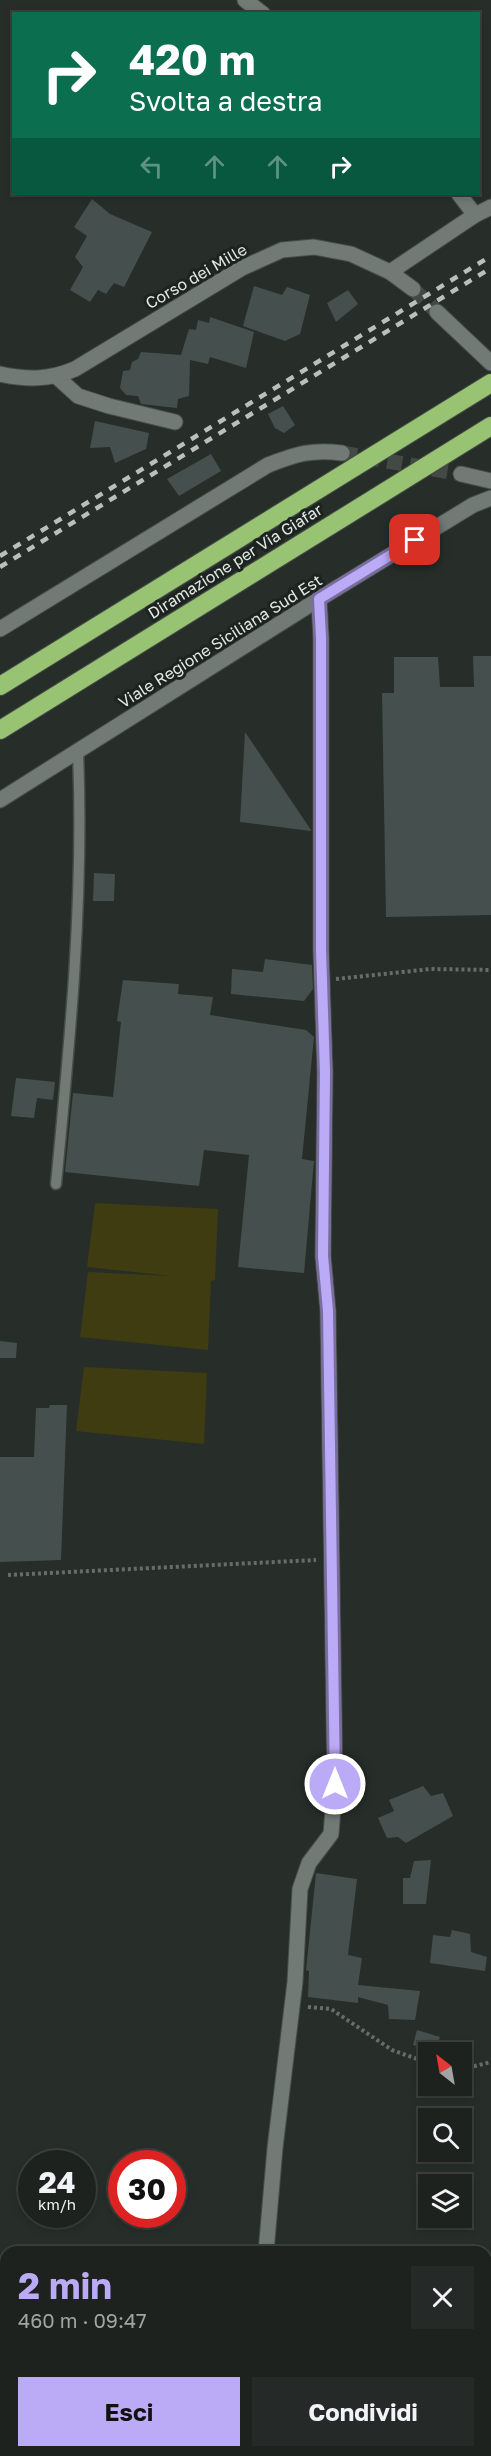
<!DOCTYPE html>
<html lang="it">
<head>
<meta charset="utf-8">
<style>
  :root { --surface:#1d221f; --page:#252a28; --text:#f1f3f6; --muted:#a0a4a4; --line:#3b3f3d; --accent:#bbaaf6 }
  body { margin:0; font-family:"Golos Text",sans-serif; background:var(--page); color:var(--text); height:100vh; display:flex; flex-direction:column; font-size:22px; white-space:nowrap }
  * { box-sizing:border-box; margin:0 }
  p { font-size:20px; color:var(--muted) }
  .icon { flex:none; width:33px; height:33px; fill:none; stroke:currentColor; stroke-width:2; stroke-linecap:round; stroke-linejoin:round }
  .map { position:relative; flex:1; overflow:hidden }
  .panel { position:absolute; left:0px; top:2246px; width:492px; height:212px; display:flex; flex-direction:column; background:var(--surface); border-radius:18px 18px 0 0; box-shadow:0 3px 9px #0003,0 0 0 2px var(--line) }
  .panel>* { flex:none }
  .guide { position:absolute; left:12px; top:12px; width:468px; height:183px; border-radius:0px; box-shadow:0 3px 9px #0003,0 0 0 2px var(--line); background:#0b6e4f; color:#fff; overflow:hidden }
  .needle { width:39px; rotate:329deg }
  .buttons { position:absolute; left:418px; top:2042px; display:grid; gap:12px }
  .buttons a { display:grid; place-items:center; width:54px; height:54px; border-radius:0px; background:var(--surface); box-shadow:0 3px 9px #0003,0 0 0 2px var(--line); font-size:30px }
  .speed { position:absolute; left:18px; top:2150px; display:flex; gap:12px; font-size:30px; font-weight:700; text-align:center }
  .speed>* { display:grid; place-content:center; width:78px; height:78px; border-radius:50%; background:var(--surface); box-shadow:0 3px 9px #0003,0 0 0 2px var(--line); line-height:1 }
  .speed small { font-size:15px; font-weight:400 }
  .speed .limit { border:9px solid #d22; background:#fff; color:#111 }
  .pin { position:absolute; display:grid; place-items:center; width:51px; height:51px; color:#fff; margin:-26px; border-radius:12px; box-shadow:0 3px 9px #0006 }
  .me { position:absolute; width:66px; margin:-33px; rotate:0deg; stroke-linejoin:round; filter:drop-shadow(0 0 4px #0008) }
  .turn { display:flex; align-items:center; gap:21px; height:126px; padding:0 18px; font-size:27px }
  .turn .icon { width:78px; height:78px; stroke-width:2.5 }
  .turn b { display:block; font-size:42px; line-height:51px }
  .lanes { display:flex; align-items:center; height:57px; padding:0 18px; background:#0003; justify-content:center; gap:30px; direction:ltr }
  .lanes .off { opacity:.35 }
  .round { display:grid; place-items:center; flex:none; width:63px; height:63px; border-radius:0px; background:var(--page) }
  .overview { display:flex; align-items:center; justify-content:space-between; height:102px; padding:0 18px }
  h1 { font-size:36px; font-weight:700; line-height:45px; color:var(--accent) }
  .primary-button { display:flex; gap:12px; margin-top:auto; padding:12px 18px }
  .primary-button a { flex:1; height:69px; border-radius:0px; background:var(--accent); color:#111; font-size:24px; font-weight:700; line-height:69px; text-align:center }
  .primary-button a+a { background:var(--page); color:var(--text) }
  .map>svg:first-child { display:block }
</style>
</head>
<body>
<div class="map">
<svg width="491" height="2456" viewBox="0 0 491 2456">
  <rect width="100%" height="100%" fill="#272e29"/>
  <g fill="#3f3c12">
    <polygon points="95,1203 218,1209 215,1280 211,1281 208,1350 80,1337 88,1272 171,1276 87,1267"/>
    <polygon points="84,1367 207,1373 204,1444 76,1431"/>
  </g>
  <g fill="#454f4d">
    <polygon points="92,199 110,214 152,232 124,287 114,283 106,294 98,290 90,302 70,290 83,267 75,257 87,236 74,227"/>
    <polygon points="254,286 282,295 287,287 310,295 300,334 285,341 243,326"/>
    <polygon points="348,290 358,304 336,322 327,303"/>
    <polygon points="210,317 254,332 246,368 210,357 208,364 190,360 189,396 178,399 177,408 141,404 138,396 126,395 120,388 123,371 130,370 132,362 138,359 141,352 181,355 189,329 196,330 198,320 209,323"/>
    <polygon points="283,406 295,425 284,433 275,428 268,414"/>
    <polygon points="95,421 149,433 146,449 115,463 110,447 90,448"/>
    <polygon points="211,454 221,471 179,496 167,479"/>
    <polygon points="473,656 491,656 491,915 386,917 382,693 394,693 394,657 438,657 440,687 474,687"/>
    <polygon points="245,732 311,830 311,831 240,822"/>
    <polygon points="94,873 115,874 114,901 93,901"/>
    <polygon points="265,959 312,965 313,989 304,1001 231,994 232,969 263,972"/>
    <polygon points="123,980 179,984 178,994 213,997 210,1015 306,1030 314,1037 302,1159 314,1161 304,1273 238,1267 249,1155 204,1150 199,1186 65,1172 73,1093 113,1097 121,1022 117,1021"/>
    <polygon points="16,1078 55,1082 53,1100 37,1098 34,1118 11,1116"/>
    <polygon points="0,1341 17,1343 16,1358 0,1358"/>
    <polygon points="50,1405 67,1405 61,1560 0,1562 0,1457 34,1457 36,1408 49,1408"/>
    <polygon points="423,1786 431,1796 443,1793 453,1816 406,1843 398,1837 387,1838 378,1818 394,1811 389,1800"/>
    <polygon points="431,1860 426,1904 403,1904 403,1878 410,1878 414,1861"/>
    <polygon points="316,1873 357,1879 348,1955 362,1958 358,1985 420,1991 415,2020 389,2019 388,2005 358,1997 358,2003 308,1997 309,1971 306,1970"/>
    <polygon points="452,1930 470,1934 471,1952 487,1957 485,1971 430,1963 433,1935 450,1937"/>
    <polygon points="417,2030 440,2037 435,2052 413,2045"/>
  </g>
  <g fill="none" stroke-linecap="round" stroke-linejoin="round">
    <g stroke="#434a45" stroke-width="15" stroke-dasharray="15 8" stroke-linecap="butt">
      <polyline points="413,289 437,312"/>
      <polyline points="342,453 461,474"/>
    </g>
    <g stroke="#464d49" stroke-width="13">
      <path id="service" d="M56 1184C70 1041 84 897 78 753"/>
    </g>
    <g stroke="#464d49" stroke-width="17">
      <g id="minor">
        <polyline points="245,0 263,14"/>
        <polyline points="459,194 475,215"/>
        <polyline points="390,272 475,215 491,207"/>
        <polyline points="57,377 78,396 109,406 175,422"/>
        <polyline points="266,2252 275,2148 295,1982 300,1889 309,1863 331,1834 335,1784 328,1311 323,1256 325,1073 321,950 321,638 319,599"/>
        <polyline points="244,2456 245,2451"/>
      </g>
    </g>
    <g stroke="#464d49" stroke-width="17">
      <g id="tertiary">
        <polyline points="437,312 491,363"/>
        <path d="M0 374C27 380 49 380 75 369L242 268 282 250 314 247 351 254 390 272 413 289"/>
        <polyline points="461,474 491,481"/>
        <path d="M0 629 268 465C296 454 312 449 342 453"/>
        <polyline points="0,800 319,599 473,505 491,498"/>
      </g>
    </g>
    <g stroke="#464d49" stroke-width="20">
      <g id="motorway">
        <polyline points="0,686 491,383"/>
        <polyline points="0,730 491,426"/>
      </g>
    </g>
    <g stroke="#676e69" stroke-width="4" stroke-dasharray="3 3" stroke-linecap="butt">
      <polyline points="336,979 431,969 491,970"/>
      <polyline points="8,1575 316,1560"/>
      <polyline points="308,2007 331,2009 392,2050 429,2063"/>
      <polyline points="462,2066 471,2067 491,2062"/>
    </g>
    <use href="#service" stroke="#727a75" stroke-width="10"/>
    <use href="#minor" stroke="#727a75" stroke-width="15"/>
    <use href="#tertiary" stroke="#727a75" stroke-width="15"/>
    <use href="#motorway" stroke="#97c372" stroke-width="18"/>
    <g stroke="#babfbc" stroke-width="4.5" stroke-dasharray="8 8" stroke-linecap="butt">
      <polyline points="0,556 491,256"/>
      <polyline points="0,567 491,268"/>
    </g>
  </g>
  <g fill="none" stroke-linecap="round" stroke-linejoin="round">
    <g stroke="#7a6ea0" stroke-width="15">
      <polyline id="route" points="335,1784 328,1311 323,1256 325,1073 321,950 321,638 319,599 415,540"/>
    </g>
    <use href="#route" stroke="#bbaaf6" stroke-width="10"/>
  </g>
  <g text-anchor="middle" stroke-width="6" stroke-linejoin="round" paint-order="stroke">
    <g font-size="16" fill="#e3e8e5" stroke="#1d2420">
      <text transform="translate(196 276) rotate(-30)" y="6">Corso dei Mille</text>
      <text transform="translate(235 561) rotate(-32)" y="6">Diramazione per Via Giafar</text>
      <text transform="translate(220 641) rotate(-32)" y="6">Viale Regione Siciliana Sud Est</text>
    </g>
  </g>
</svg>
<div class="buttons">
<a><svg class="needle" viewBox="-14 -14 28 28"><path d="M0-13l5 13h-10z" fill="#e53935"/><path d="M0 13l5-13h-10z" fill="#a0a4a4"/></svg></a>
<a><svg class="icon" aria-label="search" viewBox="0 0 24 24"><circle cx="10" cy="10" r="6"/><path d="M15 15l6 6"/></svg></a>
<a><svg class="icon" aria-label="layers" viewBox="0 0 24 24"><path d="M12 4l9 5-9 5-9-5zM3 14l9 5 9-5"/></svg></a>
</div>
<div class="speed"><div>24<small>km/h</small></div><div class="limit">30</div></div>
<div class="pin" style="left:415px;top:540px;background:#d93025"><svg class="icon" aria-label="arrive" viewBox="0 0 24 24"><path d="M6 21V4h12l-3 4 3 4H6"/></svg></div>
<svg class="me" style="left:335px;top:1784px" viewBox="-20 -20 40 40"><circle r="17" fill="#bbaaf6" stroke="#fff" stroke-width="3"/><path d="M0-11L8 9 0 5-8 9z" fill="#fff"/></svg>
<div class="guide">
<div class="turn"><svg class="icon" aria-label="right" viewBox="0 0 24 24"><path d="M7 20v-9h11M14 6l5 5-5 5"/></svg><div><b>420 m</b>Svolta a destra</div></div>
<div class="lanes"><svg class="icon off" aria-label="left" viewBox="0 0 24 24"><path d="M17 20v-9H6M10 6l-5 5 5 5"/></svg><svg class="icon off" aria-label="ahead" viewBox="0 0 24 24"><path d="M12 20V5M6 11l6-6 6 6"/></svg><svg class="icon off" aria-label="ahead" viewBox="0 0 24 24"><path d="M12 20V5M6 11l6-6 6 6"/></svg><svg class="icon" aria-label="right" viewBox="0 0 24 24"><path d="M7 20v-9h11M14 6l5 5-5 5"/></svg></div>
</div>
<section class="panel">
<div class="overview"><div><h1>2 min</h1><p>460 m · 09:47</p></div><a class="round"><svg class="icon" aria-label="close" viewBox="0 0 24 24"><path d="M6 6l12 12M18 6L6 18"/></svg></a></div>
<div class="primary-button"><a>Esci</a><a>Condividi</a></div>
</section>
</div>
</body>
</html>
